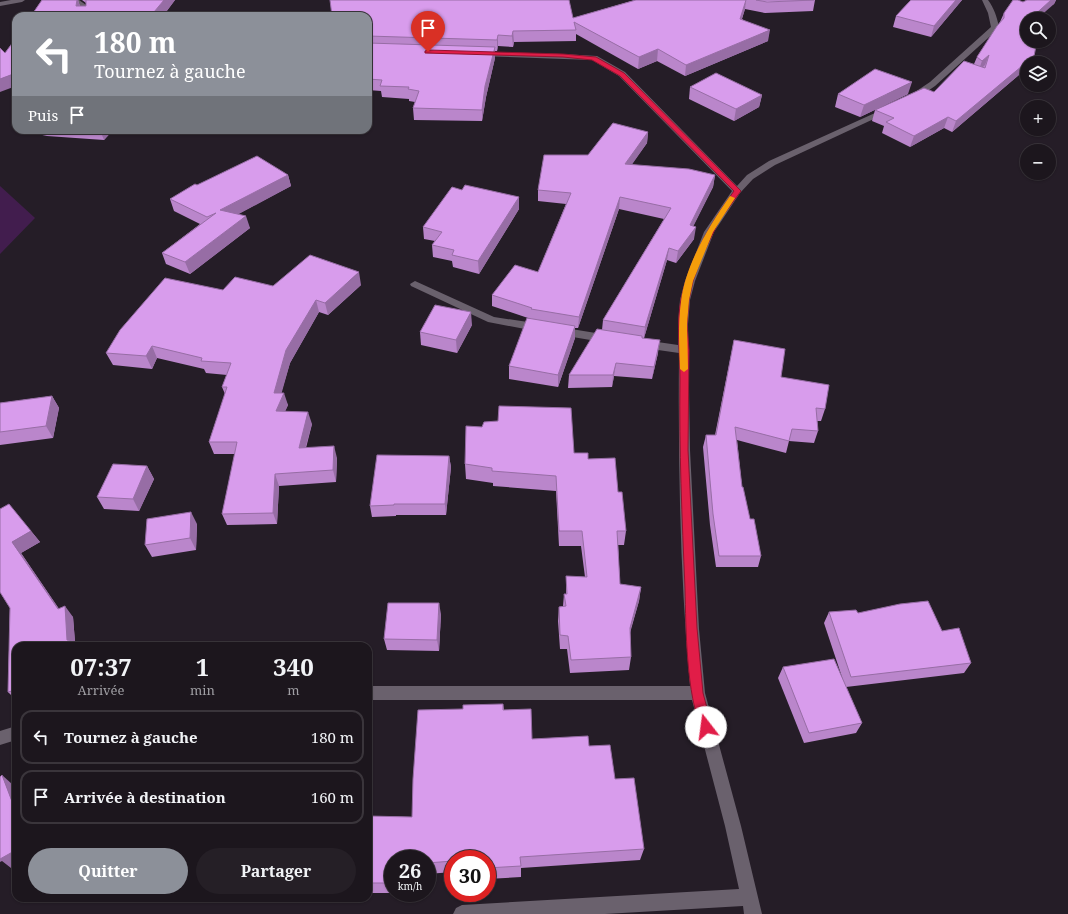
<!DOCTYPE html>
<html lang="fr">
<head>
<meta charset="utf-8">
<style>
  :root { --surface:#1c161d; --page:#251f26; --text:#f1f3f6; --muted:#a09fa4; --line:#3a353b; --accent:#8c9099 }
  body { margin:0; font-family:"Noto Serif",serif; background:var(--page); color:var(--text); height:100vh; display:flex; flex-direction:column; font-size:15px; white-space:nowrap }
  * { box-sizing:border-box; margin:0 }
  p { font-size:13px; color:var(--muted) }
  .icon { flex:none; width:22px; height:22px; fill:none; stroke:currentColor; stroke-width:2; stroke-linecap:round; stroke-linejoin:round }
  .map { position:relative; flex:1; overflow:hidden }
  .sheet { position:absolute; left:12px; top:642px; width:360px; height:260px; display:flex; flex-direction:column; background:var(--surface); border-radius:12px; box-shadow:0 1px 3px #0004,0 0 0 1px var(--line) }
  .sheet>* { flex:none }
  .banner { position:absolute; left:12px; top:12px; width:360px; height:122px; border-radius:12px; box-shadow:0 1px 3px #0004,0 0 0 1px var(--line); background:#8c9099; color:#fff; overflow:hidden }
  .fabs { position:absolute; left:1020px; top:12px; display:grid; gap:8px }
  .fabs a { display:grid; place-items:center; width:36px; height:36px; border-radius:50%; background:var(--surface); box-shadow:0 1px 3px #0004,0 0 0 1px var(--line); font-size:20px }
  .speed { position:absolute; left:384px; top:850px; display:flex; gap:8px; font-size:20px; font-weight:700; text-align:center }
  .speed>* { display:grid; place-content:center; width:52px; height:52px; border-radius:50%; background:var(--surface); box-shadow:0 1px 3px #0004,0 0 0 1px var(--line); line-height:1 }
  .speed small { font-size:10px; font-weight:400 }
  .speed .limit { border:6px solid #d22; background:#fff; color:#111 }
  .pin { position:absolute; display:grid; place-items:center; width:34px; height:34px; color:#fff; margin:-41px -17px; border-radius:50% 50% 50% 0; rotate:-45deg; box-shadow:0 0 4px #0007 }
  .pin .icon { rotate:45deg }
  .me { position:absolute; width:44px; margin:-22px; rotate:345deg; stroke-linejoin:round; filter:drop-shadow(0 0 3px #0008) }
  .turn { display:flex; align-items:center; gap:14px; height:84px; padding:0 16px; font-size:18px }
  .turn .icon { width:52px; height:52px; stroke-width:2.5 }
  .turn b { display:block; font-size:28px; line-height:34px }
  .then { display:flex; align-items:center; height:38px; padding:0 16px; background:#0003; gap:8px; font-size:15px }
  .eta { display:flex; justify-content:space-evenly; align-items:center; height:68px; text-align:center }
  .eta b { font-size:24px; font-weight:700; line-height:28px }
  .button { display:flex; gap:8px; margin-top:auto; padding:8px 16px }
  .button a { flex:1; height:46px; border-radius:24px; background:var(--accent); color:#fff; font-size:16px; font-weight:700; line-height:46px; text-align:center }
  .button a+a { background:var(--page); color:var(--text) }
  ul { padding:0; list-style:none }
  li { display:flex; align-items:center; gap:12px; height:54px; margin:0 8px 6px; padding:0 8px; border:2px solid var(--line); border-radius:12px }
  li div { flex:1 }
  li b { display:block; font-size:15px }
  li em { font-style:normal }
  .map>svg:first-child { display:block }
</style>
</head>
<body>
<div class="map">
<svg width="1068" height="914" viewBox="0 0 1068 914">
  <rect width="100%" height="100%" fill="#251d27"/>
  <polygon fill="#421d4e" points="0,186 35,218 0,254"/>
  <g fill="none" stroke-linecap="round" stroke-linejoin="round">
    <g fill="#6a616d" fill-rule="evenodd">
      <polygon points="11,0 25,0 22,2 0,6 0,2"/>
      <polygon points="71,0 79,0 89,7 89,16 81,16 83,9"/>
      <path d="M982 0H988C994 8 997 17 999 27L998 29 935 86 915 100H909V96L930 82 991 27 988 13Z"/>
      <path d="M476 52 563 54 597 56 625 72 737 186 747 175 769 161 886 108H892L893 110 775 165 753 179 740 193 714 232 695 281 690 300 688 324 690 450 699 629 705 693 741 826 762 914H744L743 906 605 914H453L456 908 462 905 739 889 725 826 692 700H368V686H690C680 575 678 464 679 353L644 348 640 347 639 344 640 341 644 340 678 345V324L680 300 685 281 704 232 732 191 619 76 592 60 479 56 475 54Z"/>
      <polygon points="415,281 494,317 541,324 545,325 546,328 545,331 541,332 488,322 411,286 410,284"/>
      <polygon points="559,327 608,335 612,336 613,339 612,342 608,343 555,334 554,331 555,328"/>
      <polygon points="16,726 16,740 0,745 0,731"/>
    </g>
  </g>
  <g fill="#ba86cb">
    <polygon points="42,0 78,0 80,6 86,6 86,3 82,0 175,0 163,16 31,16"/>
    <polygon points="635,0 815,0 813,11 765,13 745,9 742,19 768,41 685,76 657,61 638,69 576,34 576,41 514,42 513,47 498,46 497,51 495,51 495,58 486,97 482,121 414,120 413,108 415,102 409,101 409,99 382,97 381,91 368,90 368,16 573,18"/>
    <polygon points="911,0 962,0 931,37 893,27 896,16"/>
    <polygon points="1027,0 1056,0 1054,4 1027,19 1027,68 952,132 944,128 910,147 882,133 884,126 872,121 875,110 934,92 974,64 977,57 1000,22 1004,13"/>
    <polygon points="690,87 762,95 759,107 734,121 689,99"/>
    <polygon points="838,94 908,94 860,117 835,107"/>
    <polygon points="16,116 16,123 13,118"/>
    <polygon points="19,130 113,130 104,140 47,136"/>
    <polygon points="648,132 647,143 631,165 715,175 713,187 693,226 694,239 676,263 667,260 644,338 658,353 652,379 614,376 612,387 568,388 569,375 602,330 603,320 664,219 619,209 578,328 575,328 575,338 558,387 509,379 509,366 531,319 492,306 492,295 538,272 566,204 538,201 538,190 588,155"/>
    <polygon points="288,175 291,186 238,214 250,228 190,274 166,264 162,253 200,224 174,211 170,199 197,185"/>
    <polygon points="462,190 519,197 519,209 479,274 453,267 452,261 433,257 432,245 435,241 424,239 423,227"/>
    <polygon points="361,285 328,315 319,312 290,363 281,393 288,405 285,411 312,424 306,448 337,458 336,482 279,486 277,524 227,525 222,514 235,454 214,454 209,442 225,394 222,387 227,375 206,373 204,369 157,358 152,369 113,365 106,353 223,290 273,286"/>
    <polygon points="472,325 457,353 421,345 420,332"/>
    <polygon points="734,340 781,377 825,409 821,421 817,421 818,431 814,443 789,441 786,453 737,440 742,487 750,519 761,556 758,567 716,567 710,525 703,447 706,435 715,435"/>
    <polygon points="52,396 59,408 53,438 0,445 0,403"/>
    <polygon points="574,453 588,459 618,492 626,531 624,545 618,545 620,584 641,587 639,601 630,633 631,657 629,670 570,673 567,649 560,649 558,621 559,607 563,606 564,594 566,594 566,576 585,577 581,546 559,546 556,491 493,486 493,483 466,479 465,464"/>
    <polygon points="449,456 451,467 446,515 396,515 396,516 372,517 370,506"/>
    <polygon points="147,466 154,479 139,511 104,509 97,497"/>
    <polygon points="197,524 196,550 152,557 145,545"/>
    <polygon points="31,531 40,542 21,553 59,609 73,617 75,642 78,646 16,646 16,700 8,692 10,608 0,592"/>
    <polygon points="829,612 858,613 971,663 964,673 846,687 862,723 856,733 804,743 778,678 783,667 843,680 824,623"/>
    <polygon points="441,614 439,651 387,650 384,639"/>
    <polygon points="503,704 504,710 532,739 589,746 615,779 644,849 640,860 521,868 521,877 487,879 487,859 453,859 453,872 427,874 427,859 393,859 393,893 368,893 368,816 412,817 463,709"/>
  </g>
  <g fill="#976da5">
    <polygon points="77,0 78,0 81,10 76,6"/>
    <polygon points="164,0 175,0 163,16 156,16 154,12"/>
    <polygon points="746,0 745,9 738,30 740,19"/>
    <polygon points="956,0 962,0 931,37 934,26"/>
    <polygon points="1051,0 1056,0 1054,4 1037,19 1030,19"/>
    <polygon points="770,30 768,41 685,76 686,65"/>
    <polygon points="513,31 514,42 513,47 512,36"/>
    <polygon points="498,35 498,46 497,51 497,40"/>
    <polygon points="495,47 495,58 486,97 482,121 482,110 485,86"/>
    <polygon points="658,49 657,61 638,69 639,57"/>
    <polygon points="989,55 985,65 978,72 982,61"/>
    <polygon points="1034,56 1030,63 1027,63 1027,68 952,132 956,121"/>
    <polygon points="16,73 16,86 0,92 0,79"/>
    <polygon points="912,82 908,94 860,117 864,105"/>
    <polygon points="762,95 759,107 734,121 736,109"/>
    <polygon points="948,117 944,128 910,147 914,136"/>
    <polygon points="100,130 113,130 104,140"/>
    <polygon points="648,132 647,143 624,176 625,164"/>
    <polygon points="288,175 291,186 224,222 220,210"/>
    <polygon points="715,175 713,187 688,237 690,225"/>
    <polygon points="519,197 519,209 479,274 478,261"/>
    <polygon points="620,197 619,209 578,328 579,317"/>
    <polygon points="246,216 250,228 190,274 185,262"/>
    <polygon points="696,227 694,239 676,263 678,251"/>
    <polygon points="669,248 667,260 644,338 645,327"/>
    <polygon points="359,272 361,285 328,315 325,303"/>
    <polygon points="316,300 319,312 290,363 278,406 274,393 286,350"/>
    <polygon points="471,312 472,325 457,353 456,340"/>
    <polygon points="575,326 575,338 558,387 558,375"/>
    <polygon points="660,340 658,353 652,379 654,367"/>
    <polygon points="152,346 157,358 152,369 146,356"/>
    <polygon points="616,363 614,376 612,387 613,375"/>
    <polygon points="284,393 288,405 280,423 276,411"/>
    <polygon points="52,396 59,408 53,438 46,426"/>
    <polygon points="308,412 312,424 302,460 299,448"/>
    <polygon points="334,446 337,458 336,482 333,470"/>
    <polygon points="449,456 451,467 446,515 445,504"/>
    <polygon points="147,466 154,479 139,511 133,499"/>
    <polygon points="275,474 279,486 277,524 273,513"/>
    <polygon points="191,512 197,524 196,550 190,538"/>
    <polygon points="31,531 40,542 21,553 66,619 65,606 73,617 75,642 78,646 75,646 67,640 58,609 12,542"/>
    <polygon points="641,587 639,601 627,641 630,628"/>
    <polygon points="439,603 441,614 439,651 437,640"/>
    <polygon points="2,775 13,785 16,793 16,812"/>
    <polygon points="16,850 16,864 11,868 2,861 0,862 0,853"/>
  </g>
  <g fill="#d89cec" stroke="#976da5">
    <polygon points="42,0 77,0 76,6 86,6 86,0 164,0 154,12 126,12 125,15 111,16 31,16"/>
    <polygon points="330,0 569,0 573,18 636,0 746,0 740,19 770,30 686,65 658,49 639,57 574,22 576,30 513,31 512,36 498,35 497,40 368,36 368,16 332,16"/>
    <polygon points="756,0 814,0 767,2"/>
    <polygon points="911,0 956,0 934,26 896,16"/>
    <polygon points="1013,0 1018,0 1023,2 1027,0 1051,0 1030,19 1027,19 1027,21 1026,22 1027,22 1027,41 1037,41 1034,56 956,121 948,117 914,136 886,122 894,118 875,110 924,88 934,92 964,61 985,68 989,55 982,61 977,57 997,26 1004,18 1004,13"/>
    <polygon points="16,38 16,73 0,79 0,48 5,53"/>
    <polygon points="368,43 495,47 485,86 482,110 413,108 419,91 408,89 409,87 380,86 382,80 368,79"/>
    <polygon points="875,69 912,82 864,105 838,94"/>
    <polygon points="716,73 762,95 736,109 690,87"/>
    <polygon points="613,123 648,132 625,164 689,169 715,175 690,225 696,227 678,251 669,248 645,327 603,320 671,208 620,197 579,317 531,309 532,308 492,295 515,265 538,272 571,193 538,190 544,155 588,155"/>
    <polygon points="257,156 288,175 220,210 246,216 185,262 162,253 216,213 207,217 170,199 195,184 197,185"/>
    <polygon points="465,185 519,197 478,261 452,255 454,250 432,245 442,232 423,227 452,187 462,190"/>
    <polygon points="310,255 359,272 325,303 316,300 286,350 274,393 284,393 276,411 308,412 299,448 334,446 333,470 275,474 273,513 222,514 237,442 209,442 227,387 222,387 231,363 201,361 202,358 152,346 146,356 106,353 120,330 165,278 223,290 235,277 273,286"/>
    <polygon points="435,305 471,312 456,340 420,332"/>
    <polygon points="527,318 575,326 558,375 509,366"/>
    <polygon points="597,329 642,336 642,338 660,340 654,367 616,363 613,375 569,375"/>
    <polygon points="734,340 785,349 781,377 829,385 825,409 816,408 818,431 792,429 789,441 735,427 742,487 743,487 750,519 754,519 761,556 719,556 713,514 706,435 716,435"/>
    <polygon points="52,396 46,426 0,432 0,403"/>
    <polygon points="499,406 571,408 574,453 588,453 588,459 615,458 618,492 622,492 626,531 617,531 620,584 641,587 630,628 631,657 571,660 568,636 560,635 559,607 566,606 564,594 567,594 566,576 587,577 582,531 559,531 556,476 492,471 492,468 465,464 466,426 482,427 484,422 498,421"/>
    <polygon points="377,455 449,456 445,504 394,504 394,505 370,506"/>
    <polygon points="113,464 147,466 133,499 97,497"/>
    <polygon points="9,504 31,531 12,542 58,609 65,606 67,640 74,641 75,646 16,646 16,690 8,692 10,608 0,592 0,509"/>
    <polygon points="191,512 190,538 145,545 147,519"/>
    <polygon points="928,601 942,631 959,628 971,663 851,677 829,612 856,610 858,613 900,604"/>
    <polygon points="388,603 439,603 437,640 384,639"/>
    <polygon points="834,659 862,723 809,733 783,667"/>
    <polygon points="503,704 503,710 531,709 532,739 588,736 589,746 610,745 615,779 634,778 644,849 520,857 521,866 487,868 487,859 453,859 453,861 427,863 427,859 393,859 393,883 368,883 368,816 412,817 413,779 418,710 463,709 463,705"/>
    <polygon points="2,775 16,812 16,850 0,859 0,777"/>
  </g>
  <path fill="#e11d48" stroke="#92132f" d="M428 50 563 54 596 57 624 73 741 191 719 221 702 256 693 281 689 300 687 324 689 350 688 450 697 628 703 693 712 727 711 731 706 733 702 731C686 693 686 630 685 588 682 518 679 449 680 380 680 353 676 325 681 299 690 258 710 224 734 191L620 76 592 60 563 57 425 53V51Z"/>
  <path fill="#f59e0b" d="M730 196 735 198 713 232 693 281 689 300 687 324 688 369 684 372 680 369C679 347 678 324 681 302 685 265 709 226 730 196Z"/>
</svg>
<div class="fabs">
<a><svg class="icon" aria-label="search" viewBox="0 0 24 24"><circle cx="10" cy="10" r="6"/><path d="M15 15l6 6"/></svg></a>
<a><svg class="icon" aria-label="layers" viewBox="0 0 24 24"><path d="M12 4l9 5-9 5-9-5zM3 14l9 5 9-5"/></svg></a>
<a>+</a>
<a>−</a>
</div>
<div class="speed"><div>26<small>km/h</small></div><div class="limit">30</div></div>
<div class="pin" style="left:428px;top:52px;background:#d93025"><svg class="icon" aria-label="arrive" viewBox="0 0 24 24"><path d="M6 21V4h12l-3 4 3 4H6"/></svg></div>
<svg class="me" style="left:706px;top:727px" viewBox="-20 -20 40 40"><circle r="19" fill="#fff"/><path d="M0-13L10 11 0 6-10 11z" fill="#e11d48"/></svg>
<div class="banner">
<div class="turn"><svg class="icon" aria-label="left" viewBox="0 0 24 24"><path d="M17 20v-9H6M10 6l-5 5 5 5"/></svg><div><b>180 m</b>Tournez à gauche</div></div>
<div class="then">Puis<svg class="icon" aria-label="arrive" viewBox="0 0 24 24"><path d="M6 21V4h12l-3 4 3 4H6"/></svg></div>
</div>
<section class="sheet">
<div class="eta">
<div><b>07:37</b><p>Arrivée</p></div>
<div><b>1</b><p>min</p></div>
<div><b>340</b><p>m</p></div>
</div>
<ul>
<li><svg class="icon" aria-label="left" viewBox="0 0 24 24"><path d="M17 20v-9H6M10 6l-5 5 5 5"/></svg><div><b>Tournez à gauche</b></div><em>180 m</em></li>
<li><svg class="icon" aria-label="arrive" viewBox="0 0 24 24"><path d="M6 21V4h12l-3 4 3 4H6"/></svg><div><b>Arrivée à destination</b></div><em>160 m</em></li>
</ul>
<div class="button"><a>Quitter</a><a>Partager</a></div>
</section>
</div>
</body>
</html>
